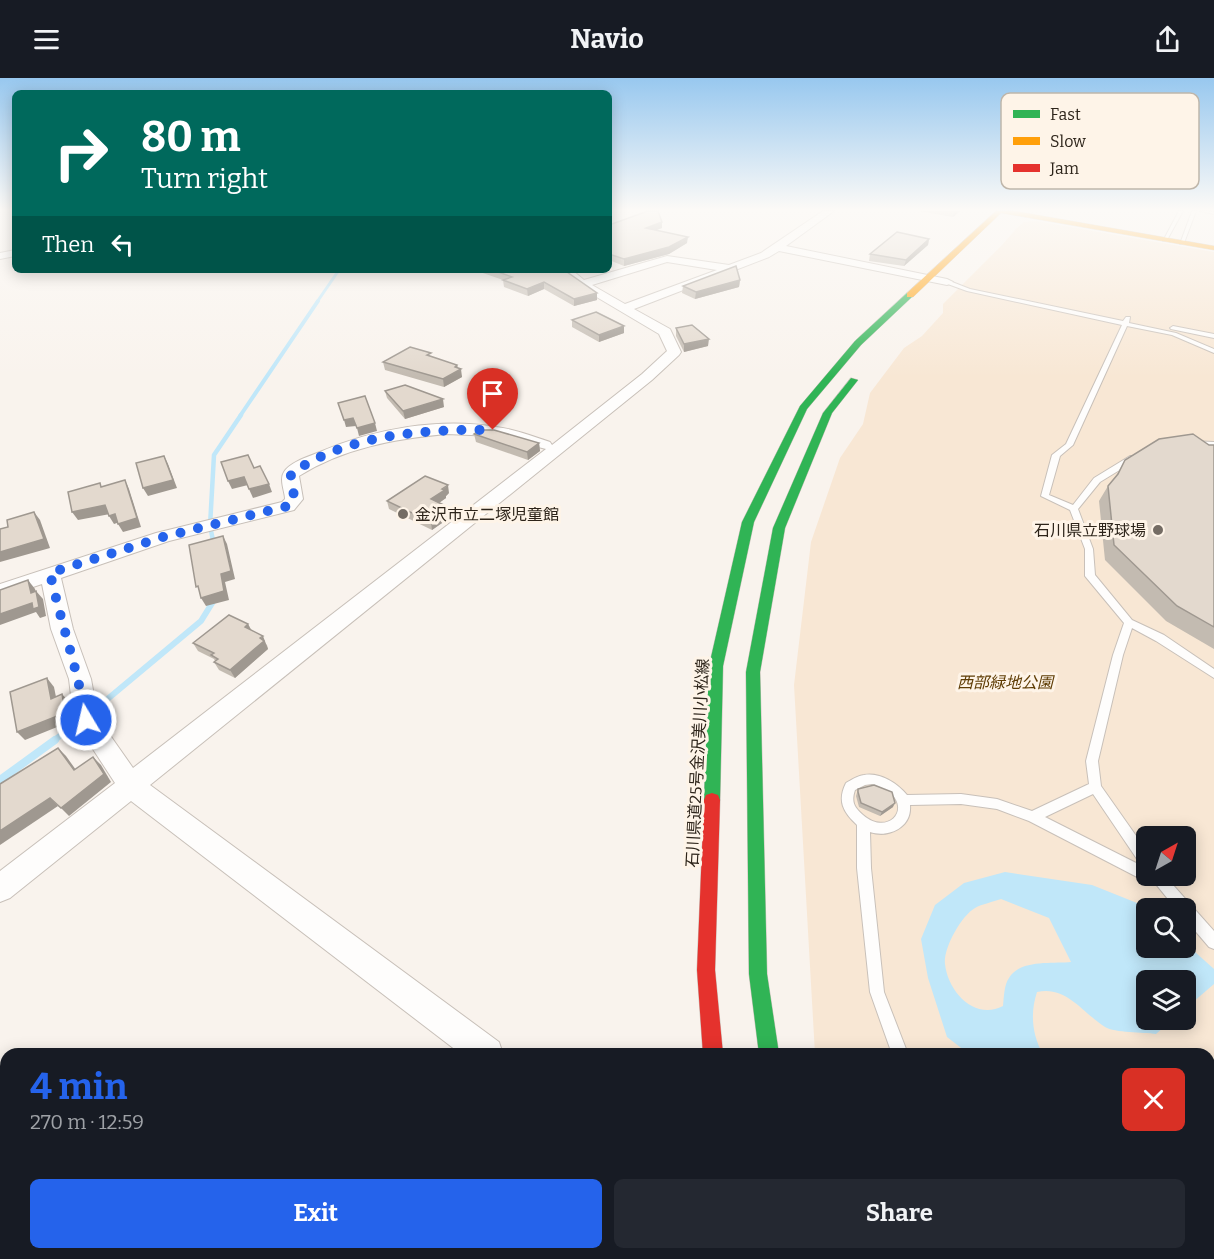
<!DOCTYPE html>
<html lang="en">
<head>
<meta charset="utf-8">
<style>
  :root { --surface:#171b24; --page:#242831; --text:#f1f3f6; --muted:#9ea1a6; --accent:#2563eb }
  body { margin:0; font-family:Bitter,"Noto Sans JP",serif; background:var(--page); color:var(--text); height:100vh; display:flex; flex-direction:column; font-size:22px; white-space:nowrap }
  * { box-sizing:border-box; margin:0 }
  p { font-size:20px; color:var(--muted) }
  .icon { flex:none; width:33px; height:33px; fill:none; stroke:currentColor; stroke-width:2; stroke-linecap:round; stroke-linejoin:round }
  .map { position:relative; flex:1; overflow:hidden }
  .panel { position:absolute; left:0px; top:970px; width:1215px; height:212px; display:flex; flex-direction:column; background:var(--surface); border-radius:18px 18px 0 0; box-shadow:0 3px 15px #0003 }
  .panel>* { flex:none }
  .top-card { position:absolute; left:12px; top:12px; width:600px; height:183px; border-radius:9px; box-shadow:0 3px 15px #0003; background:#00695c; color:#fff; overflow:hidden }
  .needle { width:39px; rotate:39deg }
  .fabs { position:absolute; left:1136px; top:748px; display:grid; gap:12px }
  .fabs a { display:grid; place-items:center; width:60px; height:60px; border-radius:9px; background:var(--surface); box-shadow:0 3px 15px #0003; font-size:30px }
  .pin { position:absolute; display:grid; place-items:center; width:51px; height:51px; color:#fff; margin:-62px -26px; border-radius:50% 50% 50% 0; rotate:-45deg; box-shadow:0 0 6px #0007 }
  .pin .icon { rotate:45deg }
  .me { position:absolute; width:66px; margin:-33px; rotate:351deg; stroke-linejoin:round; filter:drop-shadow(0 0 4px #0008) }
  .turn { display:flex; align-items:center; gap:21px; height:126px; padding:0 30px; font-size:27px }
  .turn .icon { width:78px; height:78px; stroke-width:2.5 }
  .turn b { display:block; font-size:42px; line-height:51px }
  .then { display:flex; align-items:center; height:57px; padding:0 30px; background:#0003; gap:12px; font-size:22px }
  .round { display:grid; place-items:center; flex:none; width:63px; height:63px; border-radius:9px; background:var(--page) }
  .summary { display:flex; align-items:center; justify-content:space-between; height:102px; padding:0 30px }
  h1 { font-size:36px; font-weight:700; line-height:45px; color:var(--accent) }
  .button { display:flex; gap:12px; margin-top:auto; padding:12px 30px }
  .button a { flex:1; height:69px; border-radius:9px; background:var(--accent); color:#fff; font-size:24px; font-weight:700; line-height:69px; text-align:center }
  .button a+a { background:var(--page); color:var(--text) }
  header { display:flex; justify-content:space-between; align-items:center; height:78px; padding:0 30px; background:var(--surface); font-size:27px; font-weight:700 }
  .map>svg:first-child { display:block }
</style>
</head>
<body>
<header><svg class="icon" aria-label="menu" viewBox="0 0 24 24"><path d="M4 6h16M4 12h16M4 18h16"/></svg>Navio<svg class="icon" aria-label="share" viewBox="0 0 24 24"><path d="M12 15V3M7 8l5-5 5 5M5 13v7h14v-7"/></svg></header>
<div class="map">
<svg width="1214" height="1181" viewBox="0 0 1214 1181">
  <rect width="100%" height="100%" fill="#f9f3ed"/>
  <g fill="#f8e7d4" fill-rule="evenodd">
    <path d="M1035 143 1214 174V1181H846L845 1176H1209V976H815L794 607 811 464 840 380 863 346 870 315 904 270 922 258 943 235V226L1002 167 1016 151 1024 144ZM1146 759H1185V798H1146ZM1146 831H1185V870H1146ZM1146 903H1185V942H1146Z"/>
    <polygon points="407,1176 704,1176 704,1181 404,1181"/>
  </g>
  <path fill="#c0e7f9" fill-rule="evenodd" d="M1005 794 1092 807 1142 827 1146 831V870H1185V865L1214 891V906L1185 931V903H1146V942H1172L1156 956C1143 954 1115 955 1105 949 1083 935 1066 907 1037 914 1030 935 1032 957 1043 976H969L947 959 928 900 921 861 935 827 964 805ZM1001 821 1049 840 1071 884C1053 886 1020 881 1009 900 1004 907 1004 919 1003 928 975 943 948 914 945 886 943 871 961 838 975 830 982 826 993 824 1001 821Z"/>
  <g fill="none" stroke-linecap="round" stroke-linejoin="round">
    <polyline stroke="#c0e7f9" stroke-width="3" points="317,224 339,192"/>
    <polyline stroke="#c0e7f9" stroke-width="4" points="240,338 318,223"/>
    <polyline stroke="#c0e7f9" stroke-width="4.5" points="214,467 210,448 214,377 241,337"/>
    <g stroke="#c0e7f9" stroke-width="6">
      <polyline points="92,634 201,543 214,522"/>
      <polyline points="53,663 82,642"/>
    </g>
    <polyline stroke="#c0e7f9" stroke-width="8" points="0,702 55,662"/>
    <g stroke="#c8c0b9" stroke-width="2">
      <g id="lane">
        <polygon points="1179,133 1183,133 1167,162 1163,163"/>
        <polygon points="1192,133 1196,133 1184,165 1180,166"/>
        <polygon points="1200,133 1214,134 1214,136"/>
        <path d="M947 202 970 211 1123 243 1126 239H1130L1129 245 1176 255 1214 271V275L1172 257 1127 248 1073 367 1060 378 1049 417 1073 427 1094 400 1130 378H1136V382L1100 404 1078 431 1093 471 1095 497 1132 542 1164 557 1214 591V600L1156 563 1132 550 1123 577 1098 683 1101 708 1146 772V789L1141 787 1093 716 1045 739 1146 790V798H1165L1214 853V871L1209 869 1185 841V831H1176L1151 800 1146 803 1141 801 1029 743 997 731 961 726 910 727C912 750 888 760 870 754L871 790 884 914 908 976H892L870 914 857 790V747C843 734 837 723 846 705 851 702 857 698 864 697 880 694 897 705 907 717L961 716 997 721 1032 733 1089 706 1086 683 1113 577 1124 545 1085 498V471L1070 432 1041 418 1052 377 1066 366 1122 247 967 213 945 205ZM872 706C877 708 884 710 889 714 912 732 887 758 863 737 854 729 851 724 855 712L865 707Z"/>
        <polygon points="1173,248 1214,256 1214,260 1171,251 1170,250"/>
        <polygon points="1190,363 1214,364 1214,368 1193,367 1189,365"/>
        <polygon points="979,1176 997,1176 998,1181 980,1181"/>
      </g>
    </g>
    <g stroke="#c8c0b9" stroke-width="2">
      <g id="street">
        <path d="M823 133H834L786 168 947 201 953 204 947 207 779 173 769 179 634 231 670 251 681 274 679 277 652 302 150 707 499 964 503 976H461L131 723 10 820 0 824V793L115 705 74 642 69 601 51 551 42 506 0 520V506L156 455 282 424 285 421C285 414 279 401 284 394 290 384 310 378 320 374 372 351 440 339 496 349 515 351 532 358 550 364L552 367 642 296 667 273 659 256 578 208 559 192H572L584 202 667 178 729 187 761 175ZM667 184 717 192 625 226 592 207ZM446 356 495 358 546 371 133 690 98 640 91 601 73 551 61 500 169 463 294 432 303 421 299 398C344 370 394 361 446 356Z"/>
        <polygon points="15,172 15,178 0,181 0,175"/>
      </g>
    </g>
    <g stroke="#c8c0b9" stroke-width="1">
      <g id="fast">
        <polygon points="907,215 914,217 861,267 807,331 754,444 723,588 720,722 718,727 712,729 706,727 704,722 709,588 742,444 800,328 855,263"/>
        <polygon points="851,300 858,302 832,335 785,450 760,594 767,896 779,976 759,976 749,896 746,594 773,450 823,335"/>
        <polygon points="720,1176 744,1176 745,1181 721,1181"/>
        <polygon points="786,1176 810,1176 811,1181 787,1181"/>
      </g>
    </g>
    <g stroke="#c8c0b9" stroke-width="1">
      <polygon id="slow" points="996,133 1014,133 1214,168 1214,172 1001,135 913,219 907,219 907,215"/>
    </g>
    <g stroke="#c8c0b9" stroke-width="1">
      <polygon id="jam" points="712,715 718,717 720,722 715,892 723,976 703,976 697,892 704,722 706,717"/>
    </g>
    <use href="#lane" fill="#fefdfc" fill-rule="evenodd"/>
    <use href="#street" fill="#fefdfc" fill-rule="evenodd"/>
    <use href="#fast" fill="#30b455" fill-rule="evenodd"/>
    <use href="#slow" fill="#ff9f0a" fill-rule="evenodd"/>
    <use href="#jam" fill="#e5322d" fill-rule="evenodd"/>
  </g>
  <g fill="#c3bbb1">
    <polygon points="918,133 960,133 953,139"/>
    <polygon points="609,147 662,150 656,152 687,165 669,176 624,188 609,182"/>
    <polygon points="929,161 928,167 904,188 869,183 870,176"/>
    <polygon points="480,192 564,192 597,222 574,228 544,211 528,218 504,209 503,202 480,194"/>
    <polygon points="740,202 739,209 695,221 682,215 683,208"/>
    <polygon points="572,242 624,255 599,264 572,249"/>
    <polygon points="676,250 708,268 684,274 676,258"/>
    <polygon points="432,279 457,287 462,299 444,309 385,292 383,284"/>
    <polygon points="385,313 444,329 405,341 387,320"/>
    <polygon points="474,356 539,365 540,373 528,382 476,364"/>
    <polygon points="1209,367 1214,367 1214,571 1166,543 1105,482 1099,423 1108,408 1115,400 1125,382"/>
    <polygon points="449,415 446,418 446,420 439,425 452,438 432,452 389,431 387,423"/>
    <polygon points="248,546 252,553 267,567 268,571 235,600 219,592 214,584 215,583 214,581 198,573 193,565"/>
    <polygon points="858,711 893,729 880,738 859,729 856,718"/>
  </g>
  <g fill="#9f9890">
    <polygon points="955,133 960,133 953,139"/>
    <polygon points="662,144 662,150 646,156 646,150"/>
    <polygon points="688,159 687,165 669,176 624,188 624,181"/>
    <polygon points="929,161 928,167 904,188 906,182"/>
    <polygon points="740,202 739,209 695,221 696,214"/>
    <polygon points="544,204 544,211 528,218 527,211"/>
    <polygon points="597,215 597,222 574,228 574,221"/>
    <polygon points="624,248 624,255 599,264 599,257"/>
    <polygon points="709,261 708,268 684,274 684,266"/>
    <polygon points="457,287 458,293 461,291 462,299 444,309 443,301"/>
    <polygon points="443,321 444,329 405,341 403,333"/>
    <polygon points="353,340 356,348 346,349 344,342"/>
    <polygon points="375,345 377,353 359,358 357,350"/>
    <polygon points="539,365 540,373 528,382 527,374"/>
    <polygon points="164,378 168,386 177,410 148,418 143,410"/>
    <polygon points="244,399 248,407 232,411 228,403"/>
    <polygon points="125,402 129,411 141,449 123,454 118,446"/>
    <polygon points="269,406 272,414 253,420 249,411"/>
    <polygon points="448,407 449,415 446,418 446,420 433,429 431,421"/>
    <polygon points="105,427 110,436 78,442 72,434"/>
    <polygon points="450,430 452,438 432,452 431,444"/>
    <polygon points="34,434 40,442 50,470 0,484 0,474"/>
    <polygon points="115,436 120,444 114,446 109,438"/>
    <polygon points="223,458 227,466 235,501 225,504 229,522 206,528 201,520 221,496"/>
    <polygon points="28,502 35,511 38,523 31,515"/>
    <polygon points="36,513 43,521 46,538 40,540 36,534 0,547 0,536"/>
    <polygon points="248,546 252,554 245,549"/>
    <polygon points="263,558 268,571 235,600 230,592"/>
    <polygon points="47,600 54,609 58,629 51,621"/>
    <polygon points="62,616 70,625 72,643 25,662 17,654"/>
    <polygon points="58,670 66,678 81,699 74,692"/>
    <polygon points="93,679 101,687 111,704 69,738 61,730"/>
    <polygon points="50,720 58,728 0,767 0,753"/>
    <polygon points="895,725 893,729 880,738 882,734"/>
    <polygon points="0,1060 6,1068 6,1080 0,1073"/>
    <polygon points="6,1088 6,1104 0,1110 0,1094"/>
  </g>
  <g fill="#e3d9ce" stroke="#9f9890" stroke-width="1.5">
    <polygon points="648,133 658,133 662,144 646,150 688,159 669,169 624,181 609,176 609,147"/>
    <polygon points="897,154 929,161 906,182 870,176"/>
    <polygon points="736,188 740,202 696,214 683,208"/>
    <polygon points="493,192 564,192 597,215 574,221 544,204 527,211 503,202 512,199"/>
    <polygon points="596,234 624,248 599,257 572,242"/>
    <polygon points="692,247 709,261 684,266 676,250"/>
    <polygon points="410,269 431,275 427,277 457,287 455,289 461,291 443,301 383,284"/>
    <polygon points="405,307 443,321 403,333 385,313"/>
    <polygon points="365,318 375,345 357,350 353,340 344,342 338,325"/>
    <polygon points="480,352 494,352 539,365 527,374 474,356"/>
    <polygon points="1193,356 1209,367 1214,367 1214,549 1177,528 1114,467 1108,408 1118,396 1125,382 1159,361"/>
    <polygon points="248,377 254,390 260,388 269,406 249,411 244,399 228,403 221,384"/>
    <polygon points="164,378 173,402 143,410 136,385"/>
    <polygon points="425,398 448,407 442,411 445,412 431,421 450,430 431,444 387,423"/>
    <polygon points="125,402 137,440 118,446 115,436 109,438 105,427 72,434 68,414 100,405 101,409"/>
    <polygon points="34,434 44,461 0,474 0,451 8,449 7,442"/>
    <polygon points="223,458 231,493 221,496 224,513 201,520 198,508 196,509 189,467"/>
    <polygon points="28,502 31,515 36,513 39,529 33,531 32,525 0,536 0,512"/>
    <polygon points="229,537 248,546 245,549 263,558 260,560 264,563 230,592 214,584 218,581 211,577 214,575 193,565"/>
    <polygon points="47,600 51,621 62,616 65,635 17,654 10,614"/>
    <polygon points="58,670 74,692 93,679 104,696 61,730 50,720 0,753 0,706"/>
    <polygon points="874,707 892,714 895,725 882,734 861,725 858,714 858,711"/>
    <polygon points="0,1073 6,1080 6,1088 0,1094"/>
  </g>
  <linearGradient id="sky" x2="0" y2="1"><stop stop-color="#98c8ef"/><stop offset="0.44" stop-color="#fcfaf7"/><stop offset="1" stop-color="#fcfaf7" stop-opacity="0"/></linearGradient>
  <rect width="1214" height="299" fill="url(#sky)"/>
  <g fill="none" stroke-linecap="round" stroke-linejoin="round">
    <path stroke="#2563eb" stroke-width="10" stroke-dasharray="0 18" d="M86 642C78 592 61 545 50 495L163 459 288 428 293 424C296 417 290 406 291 396 346 356 427 351 493 352"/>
  </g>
  <g fill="#746c64" stroke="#fef4e8" stroke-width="2">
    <circle cx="403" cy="436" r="6"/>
    <circle cx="1158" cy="452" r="6"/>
  </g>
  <g text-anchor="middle" stroke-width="6" stroke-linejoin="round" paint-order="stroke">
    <g font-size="16" fill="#2d241a" stroke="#fef4e8" text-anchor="start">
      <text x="415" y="442">金沢市立二塚児童館</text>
      <text x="1146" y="458" text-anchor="end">石川県立野球場</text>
    </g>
    <g font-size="16" font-style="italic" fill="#5f3d05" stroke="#fef4e8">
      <text x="1005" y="610">西部緑地公園</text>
    </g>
    <g font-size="16" fill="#2d241a" stroke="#fef4e8">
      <text transform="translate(697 685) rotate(-87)" y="6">石川県道25号金沢美川小松線</text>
    </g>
  </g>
  <rect x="1001" y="15" width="198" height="96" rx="9" fill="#fef4e8" stroke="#bfb6aa" stroke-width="1.5"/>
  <rect x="1013" y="32" width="27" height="8" fill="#30b455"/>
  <rect x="1013" y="59" width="27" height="8" fill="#ff9f0a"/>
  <rect x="1013" y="86" width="27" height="8" fill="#e5322d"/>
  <g font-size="16" fill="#2d241a">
    <text x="1050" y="42">Fast</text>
    <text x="1050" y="69">Slow</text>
    <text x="1050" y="96">Jam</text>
  </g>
</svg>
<div class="fabs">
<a><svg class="needle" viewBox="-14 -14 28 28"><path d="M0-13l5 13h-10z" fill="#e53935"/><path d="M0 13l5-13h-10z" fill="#9ea1a6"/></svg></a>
<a><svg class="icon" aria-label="search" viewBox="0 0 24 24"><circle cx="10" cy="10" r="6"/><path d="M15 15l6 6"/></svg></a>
<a><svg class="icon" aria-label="layers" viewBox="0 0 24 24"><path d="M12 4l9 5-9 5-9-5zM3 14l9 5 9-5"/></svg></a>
</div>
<div class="pin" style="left:493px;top:352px;background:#d93025"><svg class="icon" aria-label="arrive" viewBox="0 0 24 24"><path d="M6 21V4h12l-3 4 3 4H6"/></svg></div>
<svg class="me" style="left:86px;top:642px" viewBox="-20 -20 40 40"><circle r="17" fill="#2563eb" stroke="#fff" stroke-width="3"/><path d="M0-11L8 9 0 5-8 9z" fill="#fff"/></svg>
<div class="top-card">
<div class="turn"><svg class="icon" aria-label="right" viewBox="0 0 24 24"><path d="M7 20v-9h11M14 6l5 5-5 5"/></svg><div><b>80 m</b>Turn right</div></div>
<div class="then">Then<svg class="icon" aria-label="left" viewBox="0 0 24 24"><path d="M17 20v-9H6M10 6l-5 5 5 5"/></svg></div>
</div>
<section class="panel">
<div class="summary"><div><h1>4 min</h1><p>270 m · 12:59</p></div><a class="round" style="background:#d93025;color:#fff"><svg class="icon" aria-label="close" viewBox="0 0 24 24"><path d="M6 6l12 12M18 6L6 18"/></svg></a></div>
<div class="button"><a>Exit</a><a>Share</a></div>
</section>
</div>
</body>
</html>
